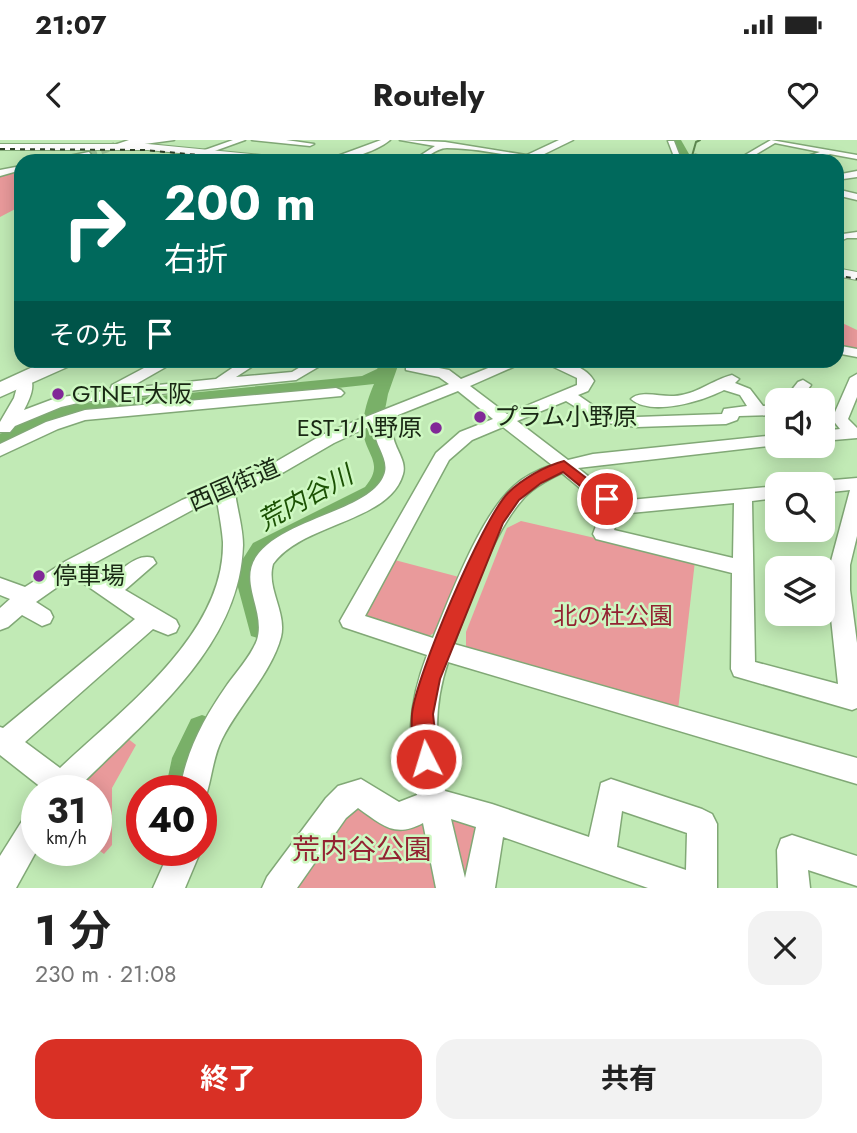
<!DOCTYPE html>
<html lang="ja">
<head>
<meta charset="utf-8">
<style>
  :root { --surface:#fff; --page:#f2f2f2; --text:#222; --muted:#767676; --accent:#d93025 }
  body { margin:0; font-family:Jost,"Noto Sans JP",sans-serif; background:var(--page); color:var(--text); height:100vh; display:flex; flex-direction:column; font-size:26px; white-space:nowrap }
  * { box-sizing:border-box; margin:0 }
  p { font-size:23px; color:var(--muted) }
  .icon { flex:none; width:38px; height:38px; fill:none; stroke:currentColor; stroke-width:2; stroke-linecap:round; stroke-linejoin:round }
  .map { position:relative; height:748px; overflow:hidden }
  .details { display:flex; flex-direction:column; background:var(--surface); flex:1 }
  .details>* { flex:none }
  .banner { position:absolute; left:14px; top:14px; width:830px; height:214px; border-radius:21px; box-shadow:0 4px 18px #0003; background:#00695c; color:#fff; overflow:hidden }
  .controls { position:absolute; left:765px; top:248px; display:grid; gap:14px }
  .controls a { display:grid; place-items:center; width:70px; height:70px; border-radius:14px; background:var(--surface); box-shadow:0 4px 18px #0003; font-size:35px }
  .speed { position:absolute; left:21px; top:635px; display:flex; gap:14px; font-size:35px; font-weight:700; text-align:center }
  .speed>* { display:grid; place-content:center; width:91px; height:91px; border-radius:50%; background:var(--surface); box-shadow:0 4px 18px #0003; line-height:1 }
  .speed small { font-size:18px; font-weight:400 }
  .speed .limit { border:10px solid #d22; background:#fff; color:#111 }
  .pin { position:absolute; display:grid; place-items:center; width:60px; height:60px; color:#fff; margin:-30px; border:4px solid #fff; border-radius:50%; box-shadow:0 2px 7px #0007 }
  .me { position:absolute; width:77px; margin:-38px; rotate:355deg; stroke-linejoin:round; filter:drop-shadow(0 0 5px #0008) }
  .turn { display:flex; align-items:center; gap:24px; height:147px; padding:0 35px; font-size:32px }
  .turn .icon { width:91px; height:91px; stroke-width:2.5 }
  .turn b { display:block; font-size:49px; line-height:60px }
  .then { display:flex; align-items:center; height:66px; padding:0 35px; background:#0003; gap:14px; font-size:26px }
  .round { display:grid; place-items:center; flex:none; width:74px; height:74px; border-radius:21px; background:var(--page) }
  .headline { display:flex; align-items:center; justify-content:space-between; height:119px; padding:0 35px }
  h1 { font-size:42px; font-weight:700; line-height:52px }
  .action { display:flex; gap:14px; margin-top:auto; padding:14px 35px }
  .action a { flex:1; height:80px; border-radius:21px; background:var(--accent); color:#fff; font-size:28px; font-weight:700; line-height:80px; text-align:center }
  .action a+a { background:var(--page); color:var(--text) }
  .status { display:flex; justify-content:space-between; align-items:center; height:49px; padding:0 35px; background:var(--surface); direction:ltr }
  .status svg { height:19px; fill:currentColor }
  header { display:flex; justify-content:space-between; align-items:center; height:91px; padding:0 35px; background:var(--surface); font-size:32px; font-weight:700 }
  .map>svg:first-child { display:block }
</style>
</head>
<body>
<div class="status"><b>21:07</b><svg viewBox="0 0 49 12"><path d="M0 12V9h3v3zM5 12V6h3v6zM10 12V3h3v9zM15 12V0h3v12zM26 1h20v11H26zM47 4h2v5h-2z"/></svg></div>
<header><svg class="icon" aria-label="back" viewBox="0 0 24 24"><path d="M15 5l-7 7 7 7"/></svg>Routely<svg class="icon" aria-label="heart" viewBox="0 0 24 24"><path d="M12 20l-8-8c-3-5 5-10 8-4 3-6 11-1 8 4z"/></svg></header>
<div class="map">
<svg width="857" height="748" viewBox="0 0 857 748">
  <rect width="100%" height="100%" fill="#c1eab5"/>
  <g fill="#e99a9b">
    <polygon points="10,32 21,33 21,66 0,77 0,33"/>
    <polygon points="836,180 857,190 857,209 837,204"/>
    <polygon points="521,381 695,421 678,570 466,509 466,492 507,388"/>
    <polygon points="391,419 459,437 436,492 425,498 364,479 361,472"/>
    <polygon points="122,594 136,605 112,648 112,705 104,714 96,708 96,651 64,651"/>
    <polygon points="349,662 456,675 474,682 480,694 467,748 285,748"/>
  </g>
  <g fill="none" stroke-linecap="round" stroke-linejoin="round">
    <polyline stroke="#5c874f" stroke-width="2" points="692,16 696,2 700,0"/>
    <g fill="#79b068" fill-rule="evenodd">
      <polygon points="673,0 681,0 693,21 683,21"/>
      <path d="M383 220H400L388 254 383 280 384 299 396 327 389 347 381 357 271 415C252 443 271 459 275 488L271 496 261 499 251 496 236 440 241 422 253 403 365 347C386 322 364 315 363 289 363 273 368 258 374 244L77 276 56 281 0 308V294L42 273 77 264 362 236 377 229Z"/>
      <polygon points="202,575 213,579 217,589 204,619 199,651 165,651 172,618 191,579"/>
    </g>
    <polyline stroke="#9fc395" stroke-width="8" stroke-dasharray="8 4.5" stroke-linecap="butt" points="89,14 115,6"/>
    <g stroke="#81a876" stroke-width="3">
      <g id="minor">
        <polygon points="129,0 174,0 115,8 111,6"/>
        <polygon points="233,0 245,0 209,13 202,11"/>
        <polygon points="252,0 286,0 314,4 310,6"/>
        <path d="M381 0H390C374 13 344 21 324 21Z"/>
        <path d="M400 0 445 2 563 21C524 21 486 8 447 8 435 8 426 21 412 21L435 6Z"/>
        <polygon points="771,0 857,15 857,19 830,14 806,21 793,21 820,12 775,3 745,21 735,21"/>
        <polygon points="668,1 674,1 679,14 673,14"/>
        <polygon points="89,12 92,16 50,21 54,19"/>
        <polygon points="187,15 190,19 169,21 170,19"/>
        <polygon points="695,15 716,19 717,21 692,19"/>
        <polygon points="21,26 21,30 0,36 0,30"/>
        <polygon points="857,31 857,37 836,40 836,35"/>
        <polygon points="836,49 857,54 857,60 836,55"/>
        <polygon points="857,92 857,98 847,98 836,103 836,95"/>
        <polygon points="836,205 857,209 857,217 836,213"/>
        <path d="M159 220H178L129 248 216 239 244 220H262L236 237 292 232 312 220H330L296 240 82 262 61 267 15 286 10 292H0V282L14 258 20 236H30C36 247 29 260 24 270L56 258 110 250 112 245Z"/>
        <path d="M406 220H420L419 224 449 230 461 239 508 220H529L470 246 507 274 577 245V238L539 220C558 220 584 223 594 241L588 251 578 255 604 273 637 277 722 274 724 269 747 266 740 255 724 250C703 261 651 277 631 259 640 250 661 257 674 256 696 255 712 240 732 235L739 239 735 243 750 249 763 266 777 265V275L739 276 737 280 726 284 637 287 600 282 566 261 517 281 568 320 593 314 777 295V305L578 328 619 361 777 346V358L752 361 755 522 838 544 828 450 830 425 850 350 822 353V345H814L822 341 857 338V396L850 425V450L857 503V568L852 570 734 536 731 529 732 433 596 399 593 394 603 367 562 333C547 340 532 348 522 360 493 393 469 462 454 504L857 618V644L448 522C433 566 435 605 445 651L492 664 589 697 601 643 611 639 702 669 712 674 717 684V748H648L503 697 495 748H436L423 683C394 699 381 684 358 668L346 678 297 748H262L267 737 326 658 338 646 361 639 399 662 417 655C408 600 407 568 427 515L343 487 340 481 436 313 460 292 493 279 458 251 393 277C387 305 408 316 403 334 390 382 302 383 273 424 266 449 287 472 281 497 271 534 239 565 222 599 212 619 212 641 204 661L201 662V651H180C186 611 204 578 227 545 237 531 251 516 257 500 266 472 239 443 256 417 282 378 371 371 384 335 391 318 371 303 375 284L334 303 284 332 235 352C237 369 243 388 243 405 240 510 142 582 75 651H41L42 648 0 615V587L3 588 135 479 73 436 36 462 50 471 53 477 50 483 42 486 22 475 8 487 0 490V468L10 459 0 455V438L25 447 66 421 182 360 272 324 322 295 358 280 449 244 439 237 406 230ZM503 287 552 325C538 330 525 336 514 346 480 376 451 455 433 498L365 476 449 320 472 300ZM217 360C219 374 222 388 223 402 225 495 121 570 60 628L25 602 153 489 168 495 176 492 179 486 176 480 125 450 156 423 153 418C137 413 122 430 109 439L89 426 196 368ZM734 363 733 418 614 390 620 374ZM622 671 687 693 686 730 617 707ZM451 679 476 687 465 738Z"/>
        <polygon points="857,234 857,257 848,279 857,288 857,298 822,301 822,291 840,289 832,279 850,238"/>
        <polygon points="803,240 811,245 799,261 783,261 798,242"/>
        <polygon points="336,248 341,250 344,253 341,256 85,280 58,289 0,316 0,304 46,282 85,270"/>
        <polygon points="37,669 37,710 16,748 0,748 0,716 27,673"/>
        <polygon points="792,695 857,716 857,746 808,730 810,748 778,748 777,710 781,699"/>
        <polygon points="170,710 201,710 185,748 153,748"/>
      </g>
    </g>
    <g stroke="#81a876" stroke-width="2">
      <g id="major">
        <polygon points="0,4 148,4 291,18 296,21 262,21 148,10 0,10"/>
        <polygon points="836,128 857,132 857,140 836,136"/>
      </g>
    </g>
    <g stroke="#81a876" stroke-width="3">
      <g id="highway">
        <polygon points="559,0 573,0 530,21 514,21"/>
        <polygon points="48,220 77,220 74,224 0,257 0,242"/>
      </g>
    </g>
    <use href="#minor" fill="#fff" fill-rule="evenodd"/>
    <use href="#major" fill="#fff" fill-rule="evenodd"/>
    <use href="#highway" fill="#fff" fill-rule="evenodd"/>
    <g stroke="#2c3e26" stroke-width="2" stroke-dasharray="5 5" stroke-linecap="butt">
      <polyline points="0,9 144,10 266,21"/>
      <polyline points="836,135 857,139"/>
    </g>
  </g>
  <path fill="#d93025" stroke="#8d1f18" stroke-width="2" d="M564 321 614 359 612 363H601L563 332 541 343 519 360 503 383 440 539 433 574 438 619 434 627 426 630 419 627C412 613 411 589 412 574 415 538 483 378 508 353 522 339 545 326 564 321Z"/>
  <g fill="#812997" stroke="#cef8c2" stroke-width="2.5">
    <circle cx="58" cy="254" r="7"/>
    <circle cx="480" cy="277" r="7"/>
    <circle cx="436" cy="288" r="7"/>
    <circle cx="39" cy="436" r="7"/>
  </g>
  <g text-anchor="middle" stroke-width="5" stroke-linejoin="round" paint-order="stroke">
    <g font-size="24" fill="#192814" stroke="#cef8c2" text-anchor="start">
      <text x="72" y="262">GTNET大阪</text>
      <text x="494" y="285">プラム小野原</text>
      <text x="422" y="296" text-anchor="end">EST-1小野原</text>
      <text x="53" y="444">停車場</text>
    </g>
    <g font-size="24" fill="#192814" stroke="#cef8c2">
      <text transform="translate(234 345) rotate(-23)" y="8">西国街道</text>
    </g>
    <g font-size="24" fill="#932332" stroke="#cef8c2">
      <text x="613" y="484">北の杜公園</text>
    </g>
    <g font-size="26" font-style="italic" fill="#1b5103" stroke="#cef8c2">
      <text transform="translate(305 358) rotate(-29)" y="9">荒内谷川</text>
    </g>
    <g font-size="28" fill="#932332" stroke="#cef8c2">
      <text x="362" y="719">荒内谷公園</text>
    </g>
  </g>
</svg>
<div class="controls">
<a><svg class="icon" aria-label="sound" viewBox="0 0 24 24"><path d="M4 9h4l5-4v14l-5-4H4zM17 9q2 3 0 6"/></svg></a>
<a><svg class="icon" aria-label="search" viewBox="0 0 24 24"><circle cx="10" cy="10" r="6"/><path d="M15 15l6 6"/></svg></a>
<a><svg class="icon" aria-label="layers" viewBox="0 0 24 24"><path d="M12 4l9 5-9 5-9-5zM3 14l9 5 9-5"/></svg></a>
</div>
<div class="speed"><div>31<small>km/h</small></div><div class="limit">40</div></div>
<div class="pin" style="left:607px;top:359px;background:#d93025"><svg class="icon" aria-label="arrive" viewBox="0 0 24 24"><path d="M6 21V4h12l-3 4 3 4H6"/></svg></div>
<svg class="me" style="left:426px;top:619px" viewBox="-20 -20 40 40"><circle r="17" fill="#d93025" stroke="#fff" stroke-width="3"/><path d="M0-11L8 9 0 5-8 9z" fill="#fff"/></svg>
<div class="banner">
<div class="turn"><svg class="icon" aria-label="right" viewBox="0 0 24 24"><path d="M7 20v-9h11M14 6l5 5-5 5"/></svg><div><b>200 m</b>右折</div></div>
<div class="then">その先<svg class="icon" aria-label="arrive" viewBox="0 0 24 24"><path d="M6 21V4h12l-3 4 3 4H6"/></svg></div>
</div>
</div>
<section class="details">
<div class="headline"><div><h1>1 分</h1><p>230 m · 21:08</p></div><a class="round"><svg class="icon" aria-label="close" viewBox="0 0 24 24"><path d="M6 6l12 12M18 6L6 18"/></svg></a></div>
<div class="action"><a>終了</a><a>共有</a></div>
</section>
</body>
</html>
